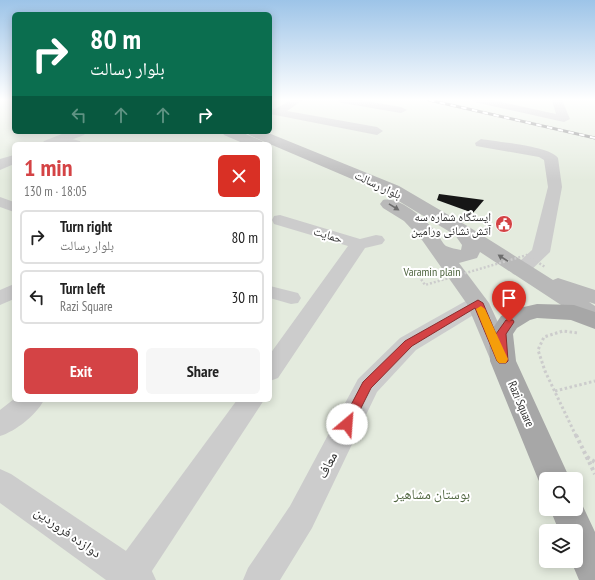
<!DOCTYPE html>
<html lang="en">
<head>
<meta charset="utf-8">
<style>
  :root { --surface:#fff; --page:#f6f6f6; --text:#222; --muted:#767676; --line:#e0e0e0; --accent:#d44345 }
  body { margin:0; font-family:"PT Sans Narrow","Noto Naskh Arabic",sans-serif; background:var(--page); color:var(--text); height:100vh; display:flex; flex-direction:column; font-size:15px; white-space:nowrap }
  * { box-sizing:border-box; margin:0 }
  p { font-size:13px; color:var(--muted) }
  .icon { flex:none; width:22px; height:22px; fill:none; stroke:currentColor; stroke-width:2; stroke-linecap:round; stroke-linejoin:round }
  .map { position:relative; flex:1; overflow:hidden }
  .side { position:absolute; left:12px; top:142px; width:260px; height:260px; display:flex; flex-direction:column; background:var(--surface); border-radius:6px; box-shadow:0 2px 10px #0003 }
  .side>* { flex:none }
  .banner { position:absolute; left:12px; top:12px; width:260px; height:122px; border-radius:6px; box-shadow:0 2px 10px #0003; background:#0b6e4f; color:#fff; overflow:hidden }
  .controls { position:absolute; left:539px; top:472px; display:grid; gap:8px }
  .controls a { display:grid; place-items:center; width:44px; height:44px; border-radius:6px; background:var(--surface); box-shadow:0 2px 10px #0003; font-size:20px }
  .pin { position:absolute; display:grid; place-items:center; width:34px; height:34px; color:#fff; margin:-41px -17px; border-radius:50% 50% 50% 0; rotate:-45deg; box-shadow:0 0 4px #0007 }
  .pin .icon { rotate:45deg }
  .me { position:absolute; width:44px; margin:-22px; rotate:27deg; stroke-linejoin:round; filter:drop-shadow(0 0 3px #0008) }
  .turn { display:flex; align-items:center; gap:14px; height:84px; padding:0 12px; font-size:18px }
  .turn .icon { width:52px; height:52px; stroke-width:2.5 }
  .turn b { display:block; font-size:28px; line-height:34px }
  .lanes { display:flex; align-items:center; height:38px; padding:0 12px; background:#0003; justify-content:center; gap:20px; direction:ltr }
  .lanes .off { opacity:.35 }
  .round { display:grid; place-items:center; flex:none; width:42px; height:42px; border-radius:6px; background:var(--page) }
  .overview { display:flex; align-items:center; justify-content:space-between; height:68px; padding:0 12px }
  h1 { font-size:24px; font-weight:600; line-height:30px; color:var(--accent) }
  .button { display:flex; gap:8px; margin-top:auto; padding:8px 12px }
  .button a { flex:1; height:46px; border-radius:6px; background:var(--accent); color:#fff; font-size:16px; font-weight:600; line-height:46px; text-align:center }
  .button a+a { background:var(--page); color:var(--text) }
  ul { padding:0; list-style:none }
  li { display:flex; align-items:center; gap:12px; height:54px; margin:0 8px 6px; padding:0 4px; border:2px solid var(--line); border-radius:6px }
  li div { flex:1 }
  li b { display:block; font-size:15px }
  li em { font-style:normal }
  .map>svg:first-child { display:block }
</style>
</head>
<body>
<div class="map">
<svg width="595" height="580" viewBox="0 0 595 580">
  <rect width="100%" height="100%" fill="#fff"/>
  <path fill="#e4ebde" fill-rule="evenodd" d="M0 100H14V132H270V100H595V580H0ZM14 144H270V400H14ZM546 479H576V509H546ZM546 531H576V561H546Z"/>
  <polygon fill="#161616" points="439,194 484,200 473,213 437,200"/>
  <g fill="none" stroke-linecap="round" stroke-linejoin="round">
    <g stroke="#ccc" stroke-width="3" stroke-dasharray="2.5 2.5" stroke-linecap="butt">
      <polyline points="555,391 595,381"/>
      <polyline points="576,436 545,371 538,350 544,337 563,331 578,333"/>
    </g>
    <g stroke="#ccc" stroke-width="4" stroke-dasharray="3 3" stroke-linecap="butt">
      <polyline points="576,435 595,474"/>
      <polyline points="587,457 595,462"/>
    </g>
    <g fill="#ccc" fill-rule="evenodd">
      <polygon points="291,100 303,100 287,111 377,127 383,131 377,135 270,114 270,108 275,109"/>
      <polygon points="337,100 360,100 401,107 407,110 401,113 342,103"/>
      <polygon points="473,100 492,100 556,114 552,100 562,100 570,119 564,122 474,102"/>
      <polygon points="60,136 80,141 81,144 56,143 54,140 56,137"/>
      <path d="M481 139C497 142 550 146 558 158L562 187 550 252 527 274 520 276 513 274 510 270 532 250 548 187 544 160 539 157 476 146 475 143Z"/>
      <polygon points="0,197 14,202 14,212 0,207"/>
      <polygon points="280,215 360,239 376,235 382,236 385,240 382,244 365,248 278,378 270,381 270,354 348,246 274,224 272,220 274,216"/>
      <polygon points="14,284 14,299 0,305 0,290"/>
      <polygon points="270,286 298,293 301,298 298,303 291,304 270,298"/>
      <polygon points="478,296 485,298 488,303 485,308 416,350 377,392 312,528 280,580 243,580 248,568 290,506 358,379 400,338 471,298"/>
      <path d="M14 399 44 400C36 415 16 431 0 436V410Z"/>
      <polygon points="237,400 264,400 146,580 114,580 112,575 117,563"/>
    </g>
    <g fill="#ccc" fill-rule="evenodd">
      <polygon points="67,132 86,132 84,135 61,144 42,144 44,141"/>
      <polygon points="14,155 14,164 0,170 0,159"/>
      <polygon points="0,469 11,474 150,567 156,580 106,580 0,503"/>
    </g>
    <g fill="#b9b9b9" fill-rule="evenodd">
      <polygon points="222,132 241,132 262,141 264,144 245,144 224,135"/>
      <path d="M247 132H266L399 186 469 227 553 280 558 278 595 290V304L589 302 595 306V325L587 322 480 252 477 258 459 263 489 303 515 359 511 366 502 368 493 366 467 304 422 240 404 221 383 208 380 204 383 200C400 196 426 220 437 233 440 237 442 243 446 246 450 248 457 249 461 250L462 245 455 235 387 194 249 135Z"/>
    </g>
    <g fill="#a7a7a7" fill-rule="evenodd">
      <polygon points="537,304 574,305 595,312 595,329 571,320 537,318 530,320 517,328 513,334 516,361 570,479 546,479 546,490 543,489 538,479 490,361 489,334 501,316 515,309"/>
      <polygon points="576,497 579,498 595,532 595,580 579,580 571,561 576,561 576,531 559,531 550,509 576,509"/>
    </g>
    <g stroke="#848484" stroke-width="3">
      <polyline id="rail" points="429,100 595,138"/>
    </g>
    <use href="#rail" stroke="#fff" stroke-width="2" stroke-dasharray="5.5" stroke-linecap="butt"/>
    <polyline stroke="#ccc" stroke-width="2.5" stroke-dasharray="2 2" stroke-linecap="butt" points="419,276 425,285 527,255 545,267"/>
  </g>
  <defs><path id="oneway-solid" d="M-6-.8H1V-3.2L6.5 0L1 3.2V.8H-6Z"/></defs>
  <g fill="#6d6d6d">
    <use href="#oneway-solid" transform="translate(394 207) rotate(32)"/>
    <use href="#oneway-solid" transform="translate(503 258) rotate(-147)"/>
  </g>
  <linearGradient id="sky" x2="0" y2="1"><stop stop-color="#9dc4e8"/><stop offset="0.55" stop-color="#fff"/><stop offset="1" stop-color="#fff" stop-opacity="0"/></linearGradient>
  <rect width="595" height="181" fill="url(#sky)"/>
  <polygon fill="#d44345" stroke="#8a2c2d" points="478,300 483,303 496,334 506,320 513,320 514,322 506,334 508,361 506,363 499,363 497,361 475,308 412,346 371,388 351,428 347,429 343,428 341,424 363,382 405,341"/>
  <polygon fill="#f59e0b" points="481,306 485,309 508,359 506,363 499,363 497,361 476,309"/>
  <defs>
    <g id="civic-disc" transform="scale(0.9)"><circle r="9.5" fill="#d44345" stroke="#fff"/><path d="M-.6-6.5H3V-4.5H.6V-3L4-1V1h2V6H-6V1h2V-1L-.6-3ZM-1.2 2.5V6h2.4V2.5Z" fill="#fff"/></g>
  </defs>
  <g fill-rule="evenodd">
    <use href="#civic-disc" x="504" y="224"/>
  </g>
  <g text-anchor="middle" stroke-width="4" stroke-linejoin="round" paint-order="stroke">
    <g font-size="12" fill="#2f2f2f" stroke="#fff">
      <text transform="translate(378 185) rotate(25)" y="4">بلوار رسالت</text>
      <text transform="translate(328 235) rotate(17)" y="4">حمایت</text>
      <text transform="translate(521 404) rotate(67)" y="4">Razi Square</text>
    </g>
    <g font-size="12" fill="#2f2f2f" stroke="#fff" text-anchor="end">
      <text x="491" y="221">ایستگاه شماره سه<tspan x="491" dy="14">آتش نشانی ورامین</tspan></text>
    </g>
    <g font-size="12" fill="#506641" stroke="#fff">
      <text x="432" y="276">Varamin plain</text>
    </g>
    <g font-size="14" fill="#2f2f2f" stroke="#fff">
      <text transform="translate(327 465) rotate(-63)" y="5">معاف</text>
      <text transform="translate(68 532) rotate(35)" y="5">دوازده فروردین</text>
    </g>
    <g font-size="14" fill="#506641" stroke="#fff">
      <text x="432" y="499">بوستان مشاهیر</text>
    </g>
  </g>
</svg>
<div class="controls">
<a><svg class="icon" aria-label="search" viewBox="0 0 24 24"><circle cx="10" cy="10" r="6"/><path d="M15 15l6 6"/></svg></a>
<a><svg class="icon" aria-label="layers" viewBox="0 0 24 24"><path d="M12 4l9 5-9 5-9-5zM3 14l9 5 9-5"/></svg></a>
</div>
<div class="pin" style="left:509px;top:322px;background:#d93025"><svg class="icon" aria-label="arrive" viewBox="0 0 24 24"><path d="M6 21V4h12l-3 4 3 4H6"/></svg></div>
<svg class="me" style="left:347px;top:424px" viewBox="-20 -20 40 40"><circle r="19" fill="#fff"/><path d="M0-13L10 11 0 6-10 11z" fill="#d44345"/></svg>
<div class="banner">
<div class="turn"><svg class="icon" aria-label="right" viewBox="0 0 24 24"><path d="M7 20v-9h11M14 6l5 5-5 5"/></svg><div><b>80 m</b>بلوار رسالت</div></div>
<div class="lanes"><svg class="icon off" aria-label="left" viewBox="0 0 24 24"><path d="M17 20v-9H6M10 6l-5 5 5 5"/></svg><svg class="icon off" aria-label="ahead" viewBox="0 0 24 24"><path d="M12 20V5M6 11l6-6 6 6"/></svg><svg class="icon off" aria-label="ahead" viewBox="0 0 24 24"><path d="M12 20V5M6 11l6-6 6 6"/></svg><svg class="icon" aria-label="right" viewBox="0 0 24 24"><path d="M7 20v-9h11M14 6l5 5-5 5"/></svg></div>
</div>
<section class="side">
<div class="overview"><div><h1>1 min</h1><p>130 m · 18:05</p></div><a class="round" style="background:#d93025;color:#fff"><svg class="icon" aria-label="close" viewBox="0 0 24 24"><path d="M6 6l12 12M18 6L6 18"/></svg></a></div>
<ul>
<li><svg class="icon" aria-label="right" viewBox="0 0 24 24"><path d="M7 20v-9h11M14 6l5 5-5 5"/></svg><div><b>Turn right</b><p>بلوار رسالت</p></div><em>80 m</em></li>
<li><svg class="icon" aria-label="left" viewBox="0 0 24 24"><path d="M17 20v-9H6M10 6l-5 5 5 5"/></svg><div><b>Turn left</b><p>Razi Square</p></div><em>30 m</em></li>
</ul>
<div class="button"><a>Exit</a><a>Share</a></div>
</section>
</div>
</body>
</html>
